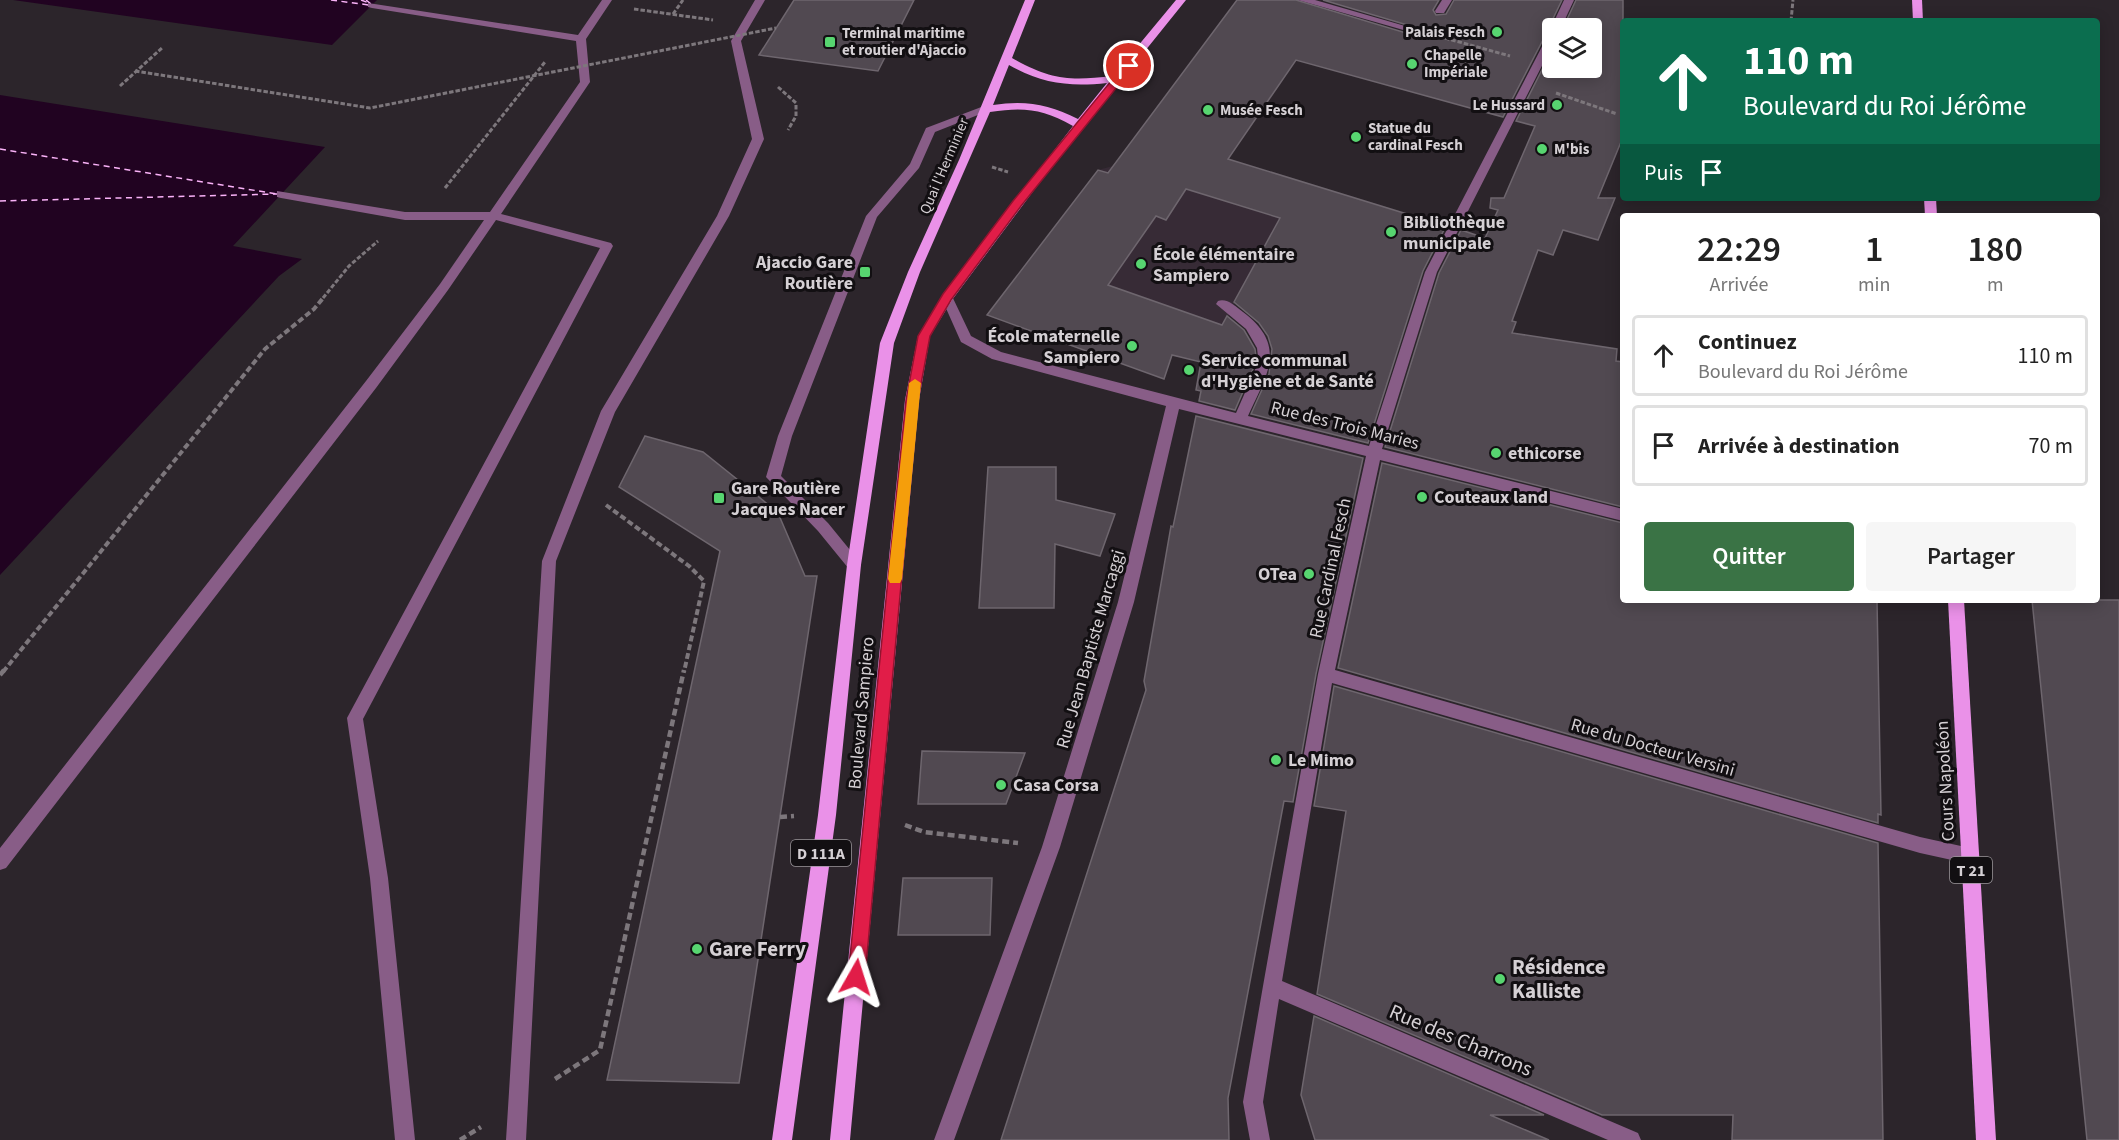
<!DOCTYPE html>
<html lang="fr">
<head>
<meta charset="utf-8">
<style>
  :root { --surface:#fff; --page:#f6f6f6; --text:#222; --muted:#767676; --line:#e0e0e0; --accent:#3a7345 }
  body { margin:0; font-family:"Source Sans 3",sans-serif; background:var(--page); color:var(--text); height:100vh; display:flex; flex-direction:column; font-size:22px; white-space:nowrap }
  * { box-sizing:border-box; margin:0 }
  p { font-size:20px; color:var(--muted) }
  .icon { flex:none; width:33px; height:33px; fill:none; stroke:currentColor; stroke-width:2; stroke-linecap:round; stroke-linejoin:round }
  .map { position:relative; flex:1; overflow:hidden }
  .side { position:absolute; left:1620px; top:213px; width:480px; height:390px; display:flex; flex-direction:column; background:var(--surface); border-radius:6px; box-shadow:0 3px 15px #0003 }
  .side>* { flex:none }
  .banner { position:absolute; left:1620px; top:18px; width:480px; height:183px; border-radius:6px; box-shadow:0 3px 15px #0003; background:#0b6e4f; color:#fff; overflow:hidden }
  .tools { position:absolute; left:1542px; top:18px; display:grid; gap:12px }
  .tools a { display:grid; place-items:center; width:60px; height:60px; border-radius:6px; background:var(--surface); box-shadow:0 3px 15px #0003; font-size:30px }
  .pin { position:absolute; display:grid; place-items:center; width:51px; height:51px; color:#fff; margin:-26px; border:3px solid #fff; border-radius:50%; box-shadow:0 2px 6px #0007 }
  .me { position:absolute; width:66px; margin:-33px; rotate:6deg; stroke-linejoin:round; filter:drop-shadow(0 0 4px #0008) }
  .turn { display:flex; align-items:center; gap:21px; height:126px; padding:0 24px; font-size:27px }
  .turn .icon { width:78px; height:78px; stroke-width:2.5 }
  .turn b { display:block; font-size:42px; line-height:51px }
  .then { display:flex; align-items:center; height:57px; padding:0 24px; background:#0003; gap:12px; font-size:22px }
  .eta { display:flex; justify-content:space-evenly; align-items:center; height:102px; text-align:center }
  .eta b { font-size:36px; font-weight:600; line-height:42px }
  .button { display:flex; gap:12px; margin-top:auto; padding:12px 24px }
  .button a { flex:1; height:69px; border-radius:6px; background:var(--accent); color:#fff; font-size:24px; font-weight:600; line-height:69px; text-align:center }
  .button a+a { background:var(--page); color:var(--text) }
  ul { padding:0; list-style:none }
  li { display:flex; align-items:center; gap:18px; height:81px; margin:0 12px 9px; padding:0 12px; border:3px solid var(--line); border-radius:6px }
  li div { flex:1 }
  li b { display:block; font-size:22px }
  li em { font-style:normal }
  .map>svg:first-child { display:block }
</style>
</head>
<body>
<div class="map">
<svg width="2119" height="1140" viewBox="0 0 2119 1140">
  <rect width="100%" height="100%" fill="#2c252b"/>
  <polygon fill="#372b36" points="1113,166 1324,232 1241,289 1213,350 1102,315 1082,350 987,315 1098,170"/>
  <g fill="#210321">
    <polygon points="13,0 377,0 332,45"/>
    <polygon points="0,95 325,147 233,246 302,259 279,276 0,575"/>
  </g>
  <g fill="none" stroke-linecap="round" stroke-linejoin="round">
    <g stroke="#f9b2f7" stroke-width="1.5" stroke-dasharray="6 4.5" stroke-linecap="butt">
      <polyline points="331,0 369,5"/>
      <polyline points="361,0 369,3"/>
      <polyline points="366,0 371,4"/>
      <polyline points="0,149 277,194"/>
      <polyline points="0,201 277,194"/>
    </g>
  </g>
  <g fill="#514951" stroke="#6e666e" stroke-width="1.5">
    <polygon points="794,0 914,0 878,71 759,55"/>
    <polygon points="1237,0 1296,0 1406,33 1413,30 1414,27 1323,0 1439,0 1433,10 1436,15 1446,14 1454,0 1562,0 1549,27 1551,32 1545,36 1503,117 1296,60 1228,159 1446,226 1423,271 1368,443 1251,414 1269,374 1272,349 1268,336 1259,323 1234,302 1280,218 1186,189 1166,220 1156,216 1108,285 1222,325 1227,316 1244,330 1255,349 1256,357 1253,369 1235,410 1199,401 1201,391 1196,390 1201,362 1172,355 1164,379 987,315 1098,170 1108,173"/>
    <polygon points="1576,0 1623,0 1623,137 1598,198 1615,198 1598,240 1563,230 1553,255 1538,250 1512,321 1516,322 1512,333 1617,349 1616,361 1623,362 1623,507 1385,447 1439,273 1461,230 1485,238 1498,210 1490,208 1491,198 1504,198 1535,126 1516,121 1552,50 1552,68 1592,68 1592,28 1563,28"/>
    <polygon points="1196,416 1363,458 1316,674 1293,802 1284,801 1228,1098 1229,1140 1001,1140 1146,690 1144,681 1171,526 1173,527"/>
    <polygon points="645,436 703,452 753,492 778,513 805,576 817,576 739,1083 607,1080 720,551 619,487"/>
    <polygon points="1382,463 1623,523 1623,600 1877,600 1881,815 1878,814 1878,823 1338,668"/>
    <polygon points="988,467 1056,467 1056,500 1115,514 1100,556 1055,544 1054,608 979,608"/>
    <polygon points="2032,600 2119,600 2119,1140 2087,1140"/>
    <polygon points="1334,686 1878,843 1883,1140 1732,1140 1733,1115 1602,1115 1317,994 1346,811 1314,806"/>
    <polygon points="922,751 1025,753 1006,804 918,804"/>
    <polygon points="903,878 992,878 990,935 898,935"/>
    <polygon points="1314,1016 1544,1115 1490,1115 1549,1140 1315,1140 1301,1095"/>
  </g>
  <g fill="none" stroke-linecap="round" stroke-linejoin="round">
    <g stroke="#7d777c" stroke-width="3" stroke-dasharray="4.5 2" stroke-linecap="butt">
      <polyline points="634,9 713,20"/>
      <polyline points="673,14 683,0"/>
      <polyline points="1791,21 1793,0"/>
      <polyline points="1445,38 1510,56"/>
      <polyline points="120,86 163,47"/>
      <polyline points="778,87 796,103 796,116 788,130"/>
      <polyline points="1556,93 1617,114"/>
      <polyline points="992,167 1008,172"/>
      <polyline points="445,188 545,62"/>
      <polyline points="323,298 349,266 378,241"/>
    </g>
    <g stroke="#7d777c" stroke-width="4" stroke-dasharray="6 3" stroke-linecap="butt">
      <polyline points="606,505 689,566 704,581 684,672"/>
      <polyline points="3,672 265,349 314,309 324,297"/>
    </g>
    <g stroke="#7d777c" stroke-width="4.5" stroke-dasharray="7 4" stroke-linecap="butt">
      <polyline points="0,675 4,670"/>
      <polyline points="780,817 794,816"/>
      <polyline points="905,825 924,832 1018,843"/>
      <polyline points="555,1079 600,1050 684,670"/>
      <polyline points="460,1140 481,1127"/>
    </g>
    <g fill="#885d87" fill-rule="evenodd">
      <polygon points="602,0 612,0 586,39 590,82 501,214 611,243 613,246 363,719 388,878 415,1140 395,1140 370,878 347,718 600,248 496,220 448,290 376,388 6,868 0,870 0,848 366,381 440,284 484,220 405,220 281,198 277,197 277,191 405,212 490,212 580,82 576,41 372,8 368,7 368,3 578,35"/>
      <polygon points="755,0 765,0 741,41 764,139 729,216 615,412 556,561 526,1140 506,1140 542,561 601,411 717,216 752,139 731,41"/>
      <polygon points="1298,0 1315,0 1412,28 1407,31"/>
      <polygon points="1442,0 1452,0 1444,13 1436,13 1435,11"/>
      <polygon points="1564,0 1574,0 1561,28 1552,30 1551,28"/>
      <path d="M1552 34V46L1437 272 1382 449 1623 509V521L1380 460 1335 670 1920 837 1970 848 1976 850 1979 856 1976 862 1970 864 1920 853 1332 683 1282 981 1638 1133 1641 1140H1608L1279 999 1263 1102 1270 1140H1250L1243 1102 1263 986 1318 674 1366 456 1179 409 1134 602 1060 847 954 1140H934L1042 847 1118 602 1166 406 992 359 961 342 941 297 947 293 951 294 971 336 1001 352 1236 413 1255 370 1258 357 1257 348 1246 329 1216 304 1218 301C1227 298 1235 306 1243 312 1288 346 1267 374 1248 416L1369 446 1425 272 1547 37Z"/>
      <polygon points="984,106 988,107 988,111 935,132 919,168 877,217 792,436 781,476 828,523 859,561 861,565 859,569 854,571 849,569 818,531 766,477 778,436 866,216 910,164 926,128"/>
    </g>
    <g fill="#ea91e8" fill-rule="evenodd">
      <path d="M1025 0H1035L1012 58C1051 80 1069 81 1113 76L1176 0H1186L1046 174 952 300 930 336 919 400 850 1140H830L905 400 918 336 943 294 1073 126C1042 109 1025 107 990 112L920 272 894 343 861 565 836 815 792 1140H772L818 815 847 565 880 343 908 272 959 160ZM1009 65C1042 84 1070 87 1107 83L1078 119C1049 104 1025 100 993 105Z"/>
      <polygon points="1912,0 1922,0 1923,21 1913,21"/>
      <polygon points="1924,198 1936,198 1937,216 1925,216"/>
      <polygon points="1948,600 1964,600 1996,1140 1976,1140"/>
    </g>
    <polyline stroke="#7d777c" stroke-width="3" stroke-dasharray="4.5 2" stroke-linecap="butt" points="135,71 370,108 776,28"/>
  </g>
  <polygon fill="#e11d48" stroke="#92132f" stroke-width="1.5" points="1125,64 1134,66 1021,206 951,300 930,336 918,400 865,977 862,983 856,986 851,983 848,977 906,400 918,336 943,294 1013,201"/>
  <polygon fill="#f59e0b" points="915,379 921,383 902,579 900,583 890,583 888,579 909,383"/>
  <g fill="#57d570" stroke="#120f12" stroke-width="2">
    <circle cx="1497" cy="32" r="6"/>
    <rect x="824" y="36" width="12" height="12" rx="3"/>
    <circle cx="1412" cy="64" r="6"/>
    <circle cx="1557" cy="105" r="6"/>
    <circle cx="1208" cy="110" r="6"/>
    <circle cx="1356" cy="137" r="6"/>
    <circle cx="1542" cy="149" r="6"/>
    <circle cx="1391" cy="232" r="6"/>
    <circle cx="1141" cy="264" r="6"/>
    <rect x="859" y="266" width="12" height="12" rx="3"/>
    <circle cx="1132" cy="346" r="6"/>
    <circle cx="1189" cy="370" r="6"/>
    <circle cx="1496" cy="453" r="6"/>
    <circle cx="1422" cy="497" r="6"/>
    <rect x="713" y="492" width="12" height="12" rx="3"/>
    <circle cx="1309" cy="574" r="6"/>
    <circle cx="1276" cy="760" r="6"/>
    <circle cx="1001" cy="785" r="6"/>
    <circle cx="697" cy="949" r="6"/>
    <circle cx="1500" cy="979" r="6"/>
  </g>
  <g text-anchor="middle" stroke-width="6" stroke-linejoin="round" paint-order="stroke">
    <g font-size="15" font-weight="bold" fill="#d5d0d4" stroke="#120f12" text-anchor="start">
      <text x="1485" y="37" text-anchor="end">Palais Fesch</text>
      <text x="842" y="38">Terminal maritime<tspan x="842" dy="17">et routier d'Ajaccio</tspan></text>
      <text x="1424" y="60">Chapelle<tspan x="1424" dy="17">Impériale</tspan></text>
      <text x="1545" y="110" text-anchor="end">Le Hussard</text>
      <text x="1220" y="115">Musée Fesch</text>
      <text x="1368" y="133">Statue du<tspan x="1368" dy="17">cardinal Fesch</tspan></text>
      <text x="1554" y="154">M'bis</text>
    </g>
    <g font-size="15" fill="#d5d0d4" stroke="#120f12">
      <text transform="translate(944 166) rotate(-67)" y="5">Quai l'Herminier</text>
    </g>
    <g fill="#120f12" stroke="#9a969a" stroke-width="1.5">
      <rect x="791" y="840" width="60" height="26" rx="4.5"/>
      <rect x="1950" y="857" width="42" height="26" rx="4.5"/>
    </g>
    <g font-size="16" font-weight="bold" fill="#d5d0d4">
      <text x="821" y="859">D 111A</text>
      <text x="1971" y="876">T 21</text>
    </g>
    <g font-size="18" font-weight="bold" fill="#d5d0d4" stroke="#120f12" text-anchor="start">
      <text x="1403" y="228">Bibliothèque<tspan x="1403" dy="21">municipale</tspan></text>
      <text x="1153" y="260">École élémentaire<tspan x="1153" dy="21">Sampiero</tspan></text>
      <text x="853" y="268" text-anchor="end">Ajaccio Gare<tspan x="853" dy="21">Routière</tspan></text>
      <text x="1120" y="342" text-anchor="end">École maternelle<tspan x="1120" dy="21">Sampiero</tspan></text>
      <text x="1201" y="366">Service communal<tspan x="1201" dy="21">d'Hygiène et de Santé</tspan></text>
      <text x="1508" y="459">ethicorse</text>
      <text x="731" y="494">Gare Routière<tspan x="731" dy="21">Jacques Nacer</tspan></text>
      <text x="1434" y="503">Couteaux land</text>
      <text x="1297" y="580" text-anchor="end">OTea</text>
      <text x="1288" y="766">Le Mimo</text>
      <text x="1013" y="791">Casa Corsa</text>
    </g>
    <g font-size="18" fill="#d5d0d4" stroke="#120f12">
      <text transform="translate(1345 425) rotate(14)" y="6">Rue des Trois Maries</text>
      <text transform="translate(1330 568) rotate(-78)" y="6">Rue Cardinal Fesch</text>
      <text transform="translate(1090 649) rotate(-74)" y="6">Rue Jean Baptiste Marcaggi</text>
      <text transform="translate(861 713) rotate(-85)" y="6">Boulevard Sampiero</text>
      <text transform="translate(1653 747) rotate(16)" y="6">Rue du Docteur Versini</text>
      <text transform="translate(1945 781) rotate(-93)" y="6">Cours Napoléon</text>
    </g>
    <g font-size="21" font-weight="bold" fill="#d5d0d4" stroke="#120f12" text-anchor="start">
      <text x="709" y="956">Gare Ferry</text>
      <text x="1512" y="974">Résidence<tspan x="1512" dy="24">Kalliste</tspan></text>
    </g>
    <g font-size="21" fill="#d5d0d4" stroke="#120f12">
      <text transform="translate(1461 1040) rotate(23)" y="7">Rue des Charrons</text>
    </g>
  </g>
</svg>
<div class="tools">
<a><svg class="icon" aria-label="layers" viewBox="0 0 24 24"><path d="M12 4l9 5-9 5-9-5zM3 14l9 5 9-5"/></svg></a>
</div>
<div class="pin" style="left:1129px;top:66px;background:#d93025"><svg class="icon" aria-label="arrive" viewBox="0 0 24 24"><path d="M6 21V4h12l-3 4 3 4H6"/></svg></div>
<svg class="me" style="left:856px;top:977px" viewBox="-20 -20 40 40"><path d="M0-17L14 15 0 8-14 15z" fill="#e11d48" stroke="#fff" stroke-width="4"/></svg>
<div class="banner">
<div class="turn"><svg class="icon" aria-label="ahead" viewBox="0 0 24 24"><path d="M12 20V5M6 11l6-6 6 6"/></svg><div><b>110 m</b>Boulevard du Roi Jérôme</div></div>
<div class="then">Puis<svg class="icon" aria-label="arrive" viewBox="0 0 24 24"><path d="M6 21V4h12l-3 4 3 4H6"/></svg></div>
</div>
<section class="side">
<div class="eta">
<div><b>22:29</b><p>Arrivée</p></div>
<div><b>1</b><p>min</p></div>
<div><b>180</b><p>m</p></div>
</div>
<ul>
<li><svg class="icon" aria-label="ahead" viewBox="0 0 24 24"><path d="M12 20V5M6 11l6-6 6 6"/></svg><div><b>Continuez</b><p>Boulevard du Roi Jérôme</p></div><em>110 m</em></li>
<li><svg class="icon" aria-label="arrive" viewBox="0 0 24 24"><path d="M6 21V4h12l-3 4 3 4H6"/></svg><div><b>Arrivée à destination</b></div><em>70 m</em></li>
</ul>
<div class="button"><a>Quitter</a><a>Partager</a></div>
</section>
</div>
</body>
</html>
